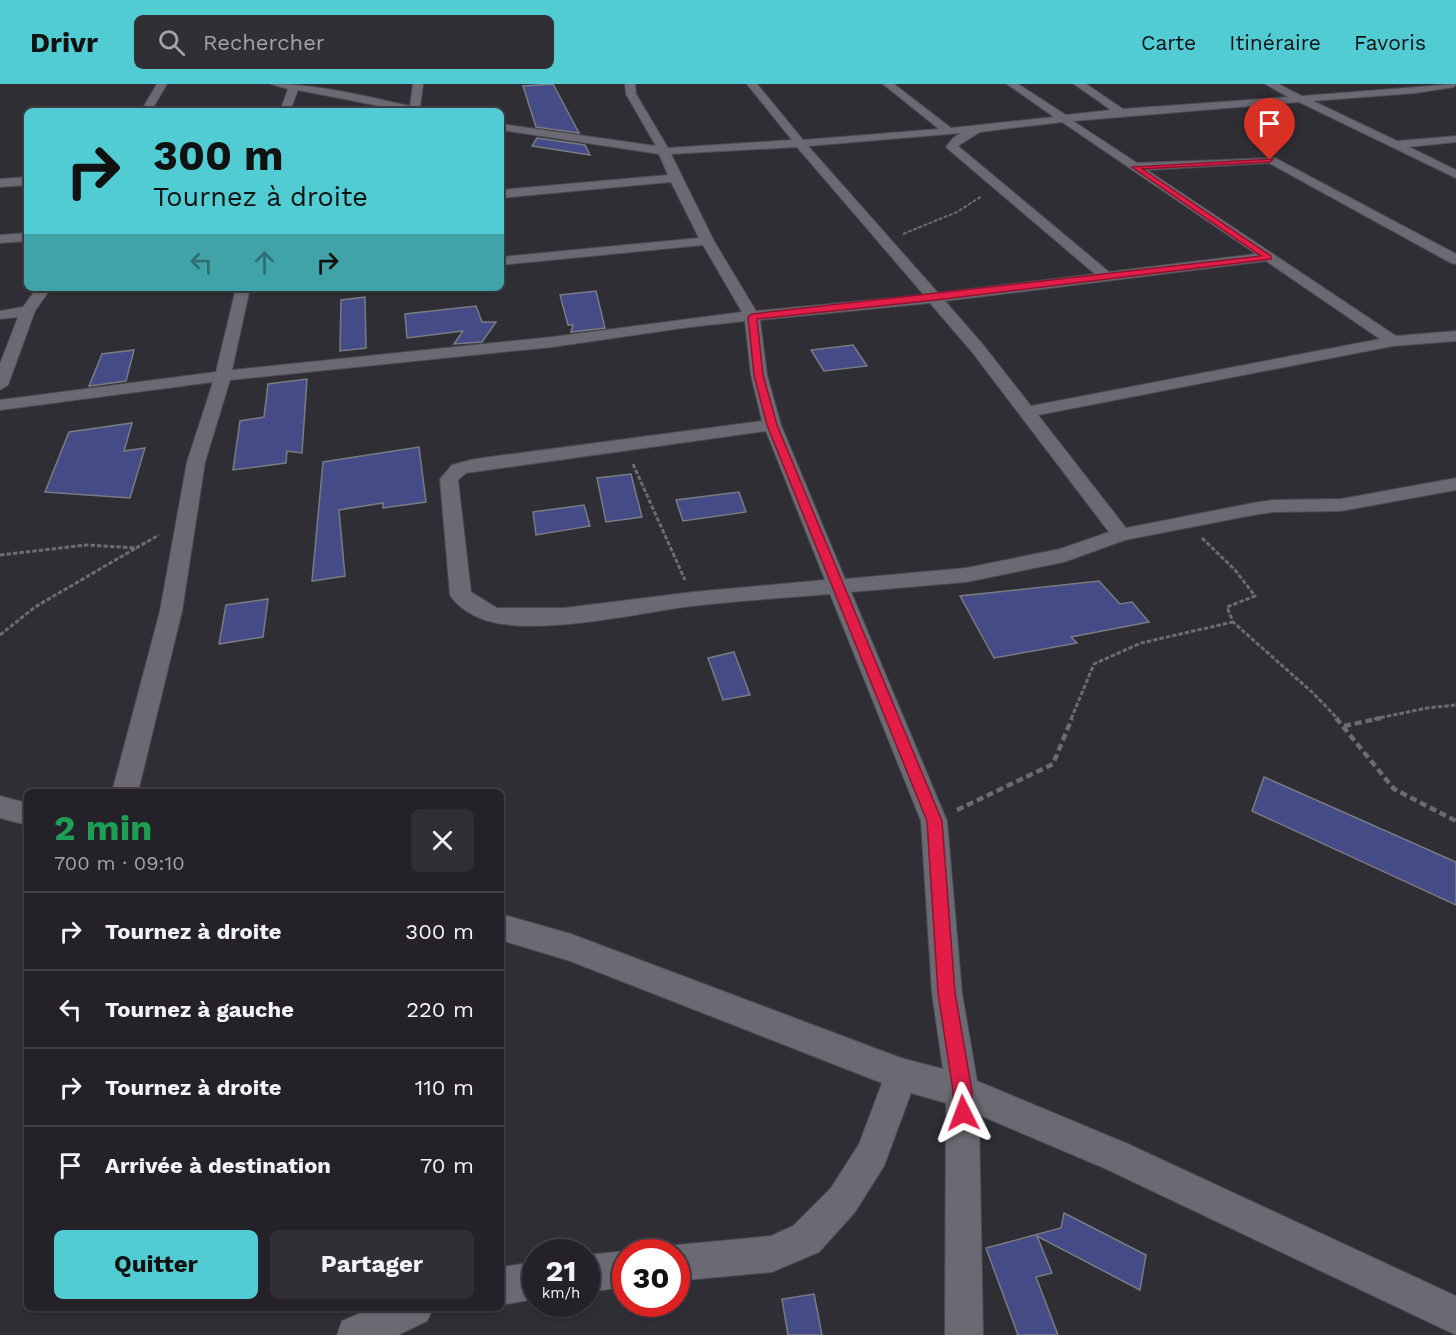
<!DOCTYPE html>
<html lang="fr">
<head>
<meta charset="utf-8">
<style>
  :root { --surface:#242228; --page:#302f34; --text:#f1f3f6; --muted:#a3a4a8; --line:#413f45; --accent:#51ccd3 }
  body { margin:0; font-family:"Work Sans",sans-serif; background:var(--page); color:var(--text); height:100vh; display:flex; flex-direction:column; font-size:22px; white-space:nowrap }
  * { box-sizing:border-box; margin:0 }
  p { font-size:20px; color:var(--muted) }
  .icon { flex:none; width:33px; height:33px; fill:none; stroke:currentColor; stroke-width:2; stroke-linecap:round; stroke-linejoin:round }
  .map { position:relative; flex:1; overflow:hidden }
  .drawer { position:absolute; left:24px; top:705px; width:480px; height:522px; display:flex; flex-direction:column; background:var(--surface); border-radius:9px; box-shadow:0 2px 4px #0004,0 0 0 2px var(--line) }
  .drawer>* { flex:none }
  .hud { position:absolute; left:24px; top:24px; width:480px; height:183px; border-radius:9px; box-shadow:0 2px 4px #0004,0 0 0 2px var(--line); background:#51ccd3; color:#111; overflow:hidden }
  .speed { position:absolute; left:522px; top:1155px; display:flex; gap:12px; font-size:30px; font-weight:700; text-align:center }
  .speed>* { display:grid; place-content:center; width:78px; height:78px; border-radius:50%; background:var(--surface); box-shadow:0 2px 4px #0004,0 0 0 2px var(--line); line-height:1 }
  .speed small { font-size:15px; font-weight:400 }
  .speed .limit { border:9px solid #d22; background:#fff; color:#111 }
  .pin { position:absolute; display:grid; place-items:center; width:51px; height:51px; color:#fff; margin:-62px -26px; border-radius:50% 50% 50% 0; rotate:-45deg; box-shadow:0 0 6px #0007 }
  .pin .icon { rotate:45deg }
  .me { position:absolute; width:66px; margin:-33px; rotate:357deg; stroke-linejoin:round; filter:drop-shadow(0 0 4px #0008) }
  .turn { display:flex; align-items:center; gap:21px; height:126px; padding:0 30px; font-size:27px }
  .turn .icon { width:78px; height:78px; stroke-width:2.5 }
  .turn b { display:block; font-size:42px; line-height:51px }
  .lanes { display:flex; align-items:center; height:57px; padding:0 30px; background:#0003; justify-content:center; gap:30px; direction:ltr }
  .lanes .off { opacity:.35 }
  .round { display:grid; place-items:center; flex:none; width:63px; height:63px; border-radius:9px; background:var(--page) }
  .headline { display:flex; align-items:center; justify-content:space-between; height:102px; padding:0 30px }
  h1 { font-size:36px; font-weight:700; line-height:45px; color:#1e9e55 }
  .action { display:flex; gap:12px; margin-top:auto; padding:12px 30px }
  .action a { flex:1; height:69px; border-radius:9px; background:var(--accent); color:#111; font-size:24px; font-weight:700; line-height:69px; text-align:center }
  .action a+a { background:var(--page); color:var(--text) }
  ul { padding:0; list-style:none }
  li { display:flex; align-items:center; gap:18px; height:78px; padding:0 30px; border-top:2px solid var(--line) }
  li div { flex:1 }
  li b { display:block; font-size:22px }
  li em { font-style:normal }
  header { display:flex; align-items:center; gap:36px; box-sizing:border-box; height:84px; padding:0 30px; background:var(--accent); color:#111 }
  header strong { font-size:28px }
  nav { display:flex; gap:33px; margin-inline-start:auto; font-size:21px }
  .search { width:420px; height:54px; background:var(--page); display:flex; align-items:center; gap:15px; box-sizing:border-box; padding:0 21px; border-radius:9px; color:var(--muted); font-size:22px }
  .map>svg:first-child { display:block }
</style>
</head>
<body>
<header>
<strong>Drivr</strong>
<div class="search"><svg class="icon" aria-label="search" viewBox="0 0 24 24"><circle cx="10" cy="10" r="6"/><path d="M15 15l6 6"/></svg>Rechercher</div>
<nav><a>Carte</a><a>Itinéraire</a><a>Favoris</a></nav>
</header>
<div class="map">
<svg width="1456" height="1251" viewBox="0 0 1456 1251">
  <rect width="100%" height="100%" fill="#302e35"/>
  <g fill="#454b87" stroke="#797b83" stroke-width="1.5">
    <polygon points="553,0 579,49 536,43 523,2"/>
    <polygon points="537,54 585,61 590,71 532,62"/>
    <polygon points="596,207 605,244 571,248 573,241 568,241 560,211"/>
    <polygon points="365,213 366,264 340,267 341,216"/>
    <polygon points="476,222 482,238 496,238 482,258 454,260 463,247 407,254 405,230"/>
    <polygon points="853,261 867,282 824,287 811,266"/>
    <polygon points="134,266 126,297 89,302 102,270"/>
    <polygon points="307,295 302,369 287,367 286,379 233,386 240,337 264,333 268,300"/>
    <polygon points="132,339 124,367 145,364 130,414 45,408 69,348"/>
    <polygon points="419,363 426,418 383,424 383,419 339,426 345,492 312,497 323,378"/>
    <polygon points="631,390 642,433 606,438 597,394"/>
    <polygon points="739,408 746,428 683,437 676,416"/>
    <polygon points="584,421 590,442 536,451 533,428"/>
    <polygon points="1099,497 1120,520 1132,518 1149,538 1071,553 1077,559 994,574 960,512"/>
    <polygon points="268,515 263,553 219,560 226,521"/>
    <polygon points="734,568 750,611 723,616 708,574"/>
    <polygon points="1264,693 1456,778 1456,821 1252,727"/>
    <polygon points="1064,1129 1146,1171 1140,1206 1037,1152 1052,1189 1036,1193 1058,1251 1018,1251 986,1164 1061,1144"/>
    <polygon points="814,1210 822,1251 788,1251 782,1215"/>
  </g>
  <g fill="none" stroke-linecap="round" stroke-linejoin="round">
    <g stroke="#4d4b51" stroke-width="2">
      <g id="minor">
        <polygon points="157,0 167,0 151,27 141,27"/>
        <path d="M271 0C318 0 364 12 410 22L413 0H423L420 24 424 27H405L298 6 290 27H280L288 5Z"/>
        <path d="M625 0H635L636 10 668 64 792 56 747 0H757L803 56 939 45 883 0H894L951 44 1054 33 1007 0H1018L1066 31 1111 26 1074 0H1086L1123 25 1288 13 1265 0H1278L1302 12 1456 0 1454 3 1416 9 1313 17 1397 57 1456 52V58L1409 63 1456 86V94L1299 18 1073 37 1137 79 1275 74 1456 170V180L1451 179 1269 79 1147 86 1396 252 1456 247V257L1393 262 1038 331 1126 444 1253 419 1274 416 1341 415 1456 394V406L1341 427 1274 428 1253 431 1125 456 1064 478 966 498 851 508 947 737 962 909 977 997 1128 1060 1456 1212V1251L1104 1084 979 1031 983 1251H945L946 1019 911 1009 884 1082 855 1128 819 1168 772 1188 676 1197V1168H662L663 1166 676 1161 771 1152 793 1142 831 1104 859 1060 882 999 570 877 501 856V830L571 850 901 974 943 985 932 909 921 737 830 510C782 514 732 517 684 523 630 531 544 550 492 538 477 535 458 524 450 511L440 395 452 381 475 375 762 337 751 291 745 237 690 243 552 263 230 296 205 378 182 527 138 708H112L160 527 187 378 213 298 0 326V316L216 288 236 204H250L232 286 552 253 742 228 703 161 501 181V173L699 154 671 98 501 114V106L668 91 659 70 501 46V40L656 62 626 10ZM1062 38 1256 170 1109 188 958 62 980 48ZM961 49 953 54 946 63 948 65 1095 190 938 209 808 62ZM797 63 924 211 756 227 714 157 671 70ZM1266 177 1380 255 1031 322 984 262 945 217ZM930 219 972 268 1109 448 1060 465 966 484 845 495 781 341 767 291 760 236ZM766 347 825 496 693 508 564 524H497L471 508 458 396 466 389Z"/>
        <polygon points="27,93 27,101 0,103 0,95"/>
        <polygon points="27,149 27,157 0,159 0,151"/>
        <polygon points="37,204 51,204 35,227 8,301 0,306 0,280 18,233 0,235 0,227 23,223"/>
        <polygon points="0,712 27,719 27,741 0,734"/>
        <polygon points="626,1167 631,1168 626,1168 626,1203 586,1208 586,1171"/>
        <polygon points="536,1178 536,1215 501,1221 501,1183"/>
        <polygon points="372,1224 433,1224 427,1237 398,1251 337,1251 342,1237"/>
      </g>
    </g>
    <polyline stroke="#6d6b71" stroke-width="2" stroke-dasharray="4 1.5" stroke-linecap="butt" points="903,150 957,128 982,112"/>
    <g stroke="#6d6b71" stroke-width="3" stroke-dasharray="4.5 2" stroke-linecap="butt">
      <polyline points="633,380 685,496"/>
      <polyline points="1202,454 1235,486 1255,512 1227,523 1233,538 1313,609 1338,635"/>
      <polyline points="0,471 87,461 136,464 159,451"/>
      <polyline points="0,551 35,523 136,464"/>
      <polyline points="1071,635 1094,580 1141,559 1233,538"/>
      <polyline points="1374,635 1427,624 1456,621"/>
    </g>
    <g stroke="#6d6b71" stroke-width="4.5" stroke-dasharray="7 4" stroke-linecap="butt">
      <polyline points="1336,634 1394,705 1456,737"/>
      <polyline points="1344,642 1381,634"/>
      <polyline points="957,726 1053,680 1072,634"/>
    </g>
    <use href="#minor" fill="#6b6971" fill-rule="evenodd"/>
  </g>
  <polygon fill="#e11d48" stroke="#92132f" stroke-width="1.5" points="1273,75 1270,78 1142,85 1271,172 1271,175 936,216 757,235 763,291 777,341 942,737 955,909 972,1007 972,1029 969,1036 963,1038 956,1036 953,1029 953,1007 938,909 927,737 767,341 754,291 748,233 752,230 1261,172 1132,83"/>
</svg>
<div class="speed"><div>21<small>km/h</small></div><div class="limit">30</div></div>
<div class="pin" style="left:1270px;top:76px;background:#d93025"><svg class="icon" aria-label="arrive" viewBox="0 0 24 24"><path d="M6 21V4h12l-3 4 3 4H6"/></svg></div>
<svg class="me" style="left:963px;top:1029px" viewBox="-20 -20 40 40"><path d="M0-17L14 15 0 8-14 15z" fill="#e11d48" stroke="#fff" stroke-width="4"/></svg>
<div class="hud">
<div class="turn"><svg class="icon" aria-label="right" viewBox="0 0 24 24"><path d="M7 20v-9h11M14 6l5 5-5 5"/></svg><div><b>300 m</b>Tournez à droite</div></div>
<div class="lanes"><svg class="icon off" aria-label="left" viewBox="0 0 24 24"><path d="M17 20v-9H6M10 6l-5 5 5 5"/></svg><svg class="icon off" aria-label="ahead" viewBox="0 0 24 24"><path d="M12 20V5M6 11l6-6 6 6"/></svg><svg class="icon" aria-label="right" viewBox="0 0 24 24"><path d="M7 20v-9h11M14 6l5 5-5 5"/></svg></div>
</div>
<section class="drawer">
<div class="headline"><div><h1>2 min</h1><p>700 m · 09:10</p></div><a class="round"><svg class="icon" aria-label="close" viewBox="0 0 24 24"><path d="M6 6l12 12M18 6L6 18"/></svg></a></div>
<ul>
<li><svg class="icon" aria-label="right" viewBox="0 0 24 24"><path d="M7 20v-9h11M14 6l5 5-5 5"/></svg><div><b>Tournez à droite</b></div><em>300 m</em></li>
<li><svg class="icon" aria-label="left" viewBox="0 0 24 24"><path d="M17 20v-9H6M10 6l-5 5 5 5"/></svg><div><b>Tournez à gauche</b></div><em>220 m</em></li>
<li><svg class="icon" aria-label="right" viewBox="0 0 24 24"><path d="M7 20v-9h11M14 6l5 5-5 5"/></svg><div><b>Tournez à droite</b></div><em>110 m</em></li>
<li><svg class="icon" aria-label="arrive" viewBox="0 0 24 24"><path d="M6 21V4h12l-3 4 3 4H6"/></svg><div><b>Arrivée à destination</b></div><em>70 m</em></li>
</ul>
<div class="action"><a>Quitter</a><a>Partager</a></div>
</section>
</div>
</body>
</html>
